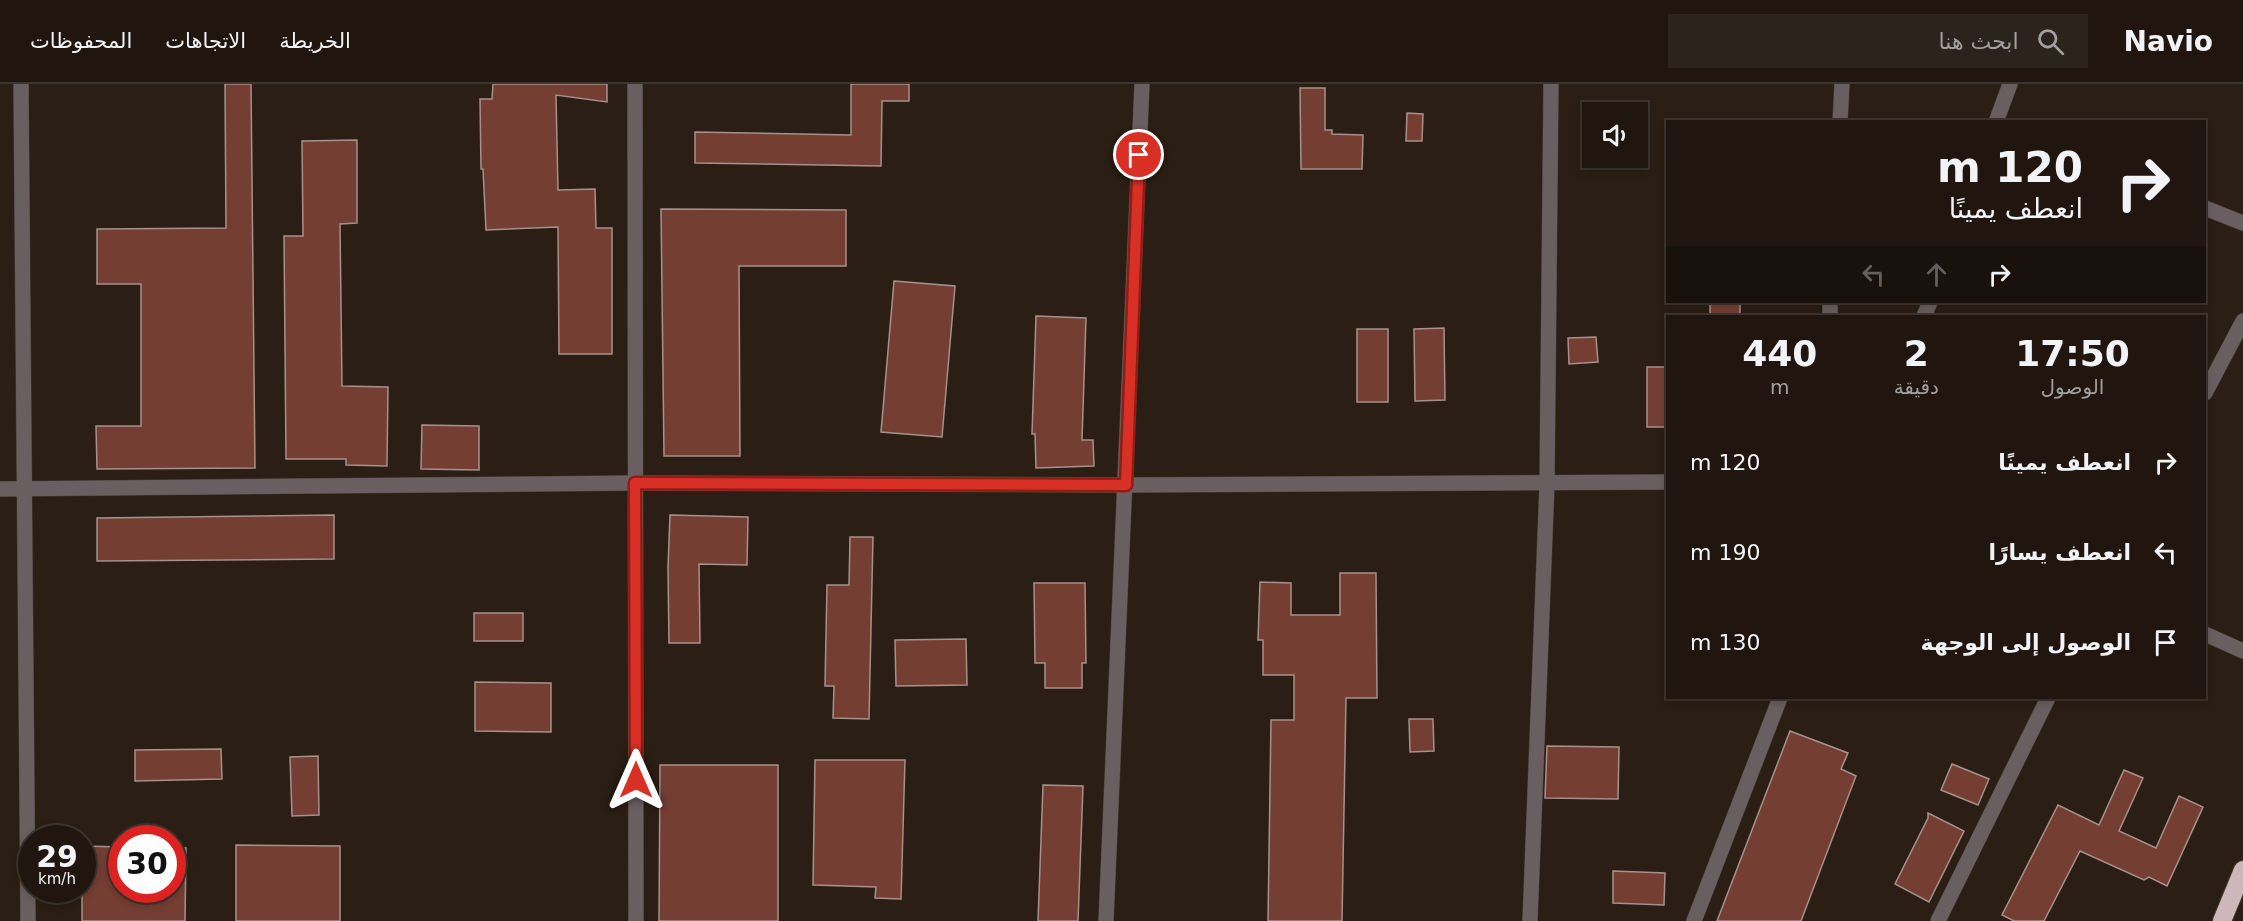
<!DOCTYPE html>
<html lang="ar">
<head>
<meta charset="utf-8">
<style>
  :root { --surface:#20160f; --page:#2d231d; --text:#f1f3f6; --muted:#a29f9e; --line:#3d352f }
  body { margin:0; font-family:"DejaVu Sans","Noto Naskh Arabic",sans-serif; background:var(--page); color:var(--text); direction:rtl; height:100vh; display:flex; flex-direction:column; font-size:22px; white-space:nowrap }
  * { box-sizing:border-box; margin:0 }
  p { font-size:20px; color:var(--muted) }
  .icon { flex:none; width:33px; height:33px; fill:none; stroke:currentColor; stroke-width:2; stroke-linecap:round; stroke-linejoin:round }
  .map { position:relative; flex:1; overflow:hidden; direction:ltr }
  .side { position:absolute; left:1666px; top:231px; width:540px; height:384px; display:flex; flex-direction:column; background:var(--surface); border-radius:0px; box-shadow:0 3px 9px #0003,0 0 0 2px var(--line); direction:rtl }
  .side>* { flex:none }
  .banner { position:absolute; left:1666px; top:36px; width:540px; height:183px; border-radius:0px; box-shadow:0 3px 9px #0003,0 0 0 2px var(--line); direction:rtl; background:#20160f; color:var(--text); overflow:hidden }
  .fabs { position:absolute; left:1582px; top:18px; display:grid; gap:12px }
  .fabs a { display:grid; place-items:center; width:66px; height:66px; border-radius:0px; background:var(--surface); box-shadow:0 3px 9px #0003,0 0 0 2px var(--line); font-size:30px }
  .speed { position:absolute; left:18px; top:741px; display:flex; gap:12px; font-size:30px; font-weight:700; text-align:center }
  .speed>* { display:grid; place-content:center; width:78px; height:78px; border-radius:50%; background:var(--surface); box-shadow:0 3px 9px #0003,0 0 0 2px var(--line); line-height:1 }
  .speed small { font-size:15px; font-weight:400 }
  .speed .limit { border:9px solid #d22; background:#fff; color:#111 }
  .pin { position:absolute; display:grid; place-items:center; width:51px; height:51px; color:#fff; margin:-26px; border:3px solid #fff; border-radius:50%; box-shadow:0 2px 6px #0007 }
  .me { position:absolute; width:66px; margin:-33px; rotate:0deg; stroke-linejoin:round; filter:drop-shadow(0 0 4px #0008) }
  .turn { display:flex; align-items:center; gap:21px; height:126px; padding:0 24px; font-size:27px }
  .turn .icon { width:78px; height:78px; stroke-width:2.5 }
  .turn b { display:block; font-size:42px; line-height:51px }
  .lanes { display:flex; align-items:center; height:57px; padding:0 24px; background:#0003; justify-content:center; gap:30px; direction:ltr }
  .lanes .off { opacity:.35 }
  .eta { display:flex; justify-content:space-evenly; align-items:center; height:102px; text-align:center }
  .eta b { font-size:36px; font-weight:700; line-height:42px }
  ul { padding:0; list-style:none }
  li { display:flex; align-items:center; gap:18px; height:90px; padding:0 24px }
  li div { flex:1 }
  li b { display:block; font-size:22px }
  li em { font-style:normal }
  header { display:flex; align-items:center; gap:36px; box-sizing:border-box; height:84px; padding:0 30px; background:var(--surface); border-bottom:2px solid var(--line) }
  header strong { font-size:28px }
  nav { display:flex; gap:33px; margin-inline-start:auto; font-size:21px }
  .search { width:420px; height:54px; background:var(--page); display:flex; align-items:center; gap:15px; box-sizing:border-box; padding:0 21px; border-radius:0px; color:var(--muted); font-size:22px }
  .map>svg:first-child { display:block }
</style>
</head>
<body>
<header>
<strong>Navio</strong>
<div class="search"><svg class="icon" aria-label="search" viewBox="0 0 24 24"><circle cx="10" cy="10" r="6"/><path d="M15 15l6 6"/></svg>ابحث هنا</div>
<nav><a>الخريطة</a><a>الاتجاهات</a><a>المحفوظات</a></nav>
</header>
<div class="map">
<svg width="2243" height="837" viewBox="0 0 2243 837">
  <rect width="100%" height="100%" fill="#2b1e14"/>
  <g fill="#743e33" stroke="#a6918c" stroke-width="1.5">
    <polygon points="225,0 251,0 255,384 97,385 96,342 141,342 141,200 97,200 97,145 226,144"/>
    <polygon points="493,0 607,0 607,18 556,11 558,106 595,105 596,144 612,144 612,270 559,270 558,143 486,146 483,85 481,85 480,15 492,15"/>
    <polygon points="851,0 909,0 909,17 882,17 881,82 695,79 695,48 851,51"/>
    <polygon points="1300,4 1325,4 1325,46 1332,46 1332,50 1363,51 1362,85 1301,85"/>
    <polygon points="1407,29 1423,30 1422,57 1406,57"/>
    <polygon points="357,56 357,139 340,140 342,302 388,303 387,382 346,381 346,375 286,375 284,152 303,152 302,57"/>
    <polygon points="661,125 846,126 846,182 739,182 740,372 664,372"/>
    <polygon points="894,197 955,202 942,353 881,348"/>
    <rect x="1710" y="218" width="30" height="14"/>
    <polygon points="1036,232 1086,234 1082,356 1093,356 1094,382 1036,384 1035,350 1032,350"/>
    <polygon points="1444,244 1445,316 1415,317 1414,245"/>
    <rect x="1357" y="245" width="31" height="73"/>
    <polygon points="1596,253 1598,278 1569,280 1568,254"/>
    <polygon points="1647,283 1668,283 1666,343 1647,343"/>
    <polygon points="422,341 479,342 479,386 421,385"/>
    <polygon points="334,431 334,475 97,477 97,434"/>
    <polygon points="670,431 748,433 747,481 699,480 700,559 669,559 668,483"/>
    <polygon points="850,453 873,453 869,635 833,634 834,602 825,602 827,501 849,501"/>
    <polygon points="1340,489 1376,489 1377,614 1346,614 1342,837 1268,837 1271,636 1294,636 1294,591 1263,591 1263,556 1258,556 1260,498 1291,499 1291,531 1340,531"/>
    <polygon points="1034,499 1085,499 1086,579 1082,579 1082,604 1045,604 1045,579 1035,579"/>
    <rect x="474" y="529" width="49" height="28"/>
    <polygon points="966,555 967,601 896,602 895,556"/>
    <polygon points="475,598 551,599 551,648 475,647"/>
    <polygon points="1409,635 1433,635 1434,667 1410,668"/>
    <polygon points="1790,647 1848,669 1841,685 1856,692 1801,837 1717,837"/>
    <polygon points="1547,662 1619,663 1618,715 1545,714"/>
    <polygon points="221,665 222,695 135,697 135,666"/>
    <polygon points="318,672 319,731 292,732 290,673"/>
    <polygon points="815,676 905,676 901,815 875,814 876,803 813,801"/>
    <polygon points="1952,680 1989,695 1978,721 1941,706"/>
    <polygon points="660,681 778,681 778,837 659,837"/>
    <polygon points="2124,686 2143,694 2119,747 2156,764 2179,712 2203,723 2167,802 2149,793 2144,796 2080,767 2044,837 2014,837 2002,831 2058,721 2099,741"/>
    <polygon points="1043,701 1083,702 1078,837 1038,837"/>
    <polygon points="1928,729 1964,747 1929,818 1895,800 1928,734"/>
    <polygon points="236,761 340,762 340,837 236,837"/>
    <polygon points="82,762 122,763 122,806 172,806 172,763 186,764 185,837 82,837"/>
    <polygon points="1613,787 1665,789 1664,821 1613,819"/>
  </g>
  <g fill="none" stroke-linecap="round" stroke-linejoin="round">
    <g stroke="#473b31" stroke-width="16">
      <g id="minor">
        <polyline points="21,0 28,837"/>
        <polyline points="635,0 636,837"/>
        <polyline points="1840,38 1842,0"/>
        <polyline points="1996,38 2010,0"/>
        <polyline points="2205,124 2243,139"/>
        <polyline points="1830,232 1830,218"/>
        <polyline points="1924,232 1930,218"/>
        <polyline points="2205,309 2243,237"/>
        <polyline points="0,405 635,399 1126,401 1668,398"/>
        <polyline points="2205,550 2243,567"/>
        <polyline points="1106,837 1142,0"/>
        <polyline points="1530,837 1547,400 1551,0"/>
        <polyline points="1694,837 1780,614"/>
        <polyline points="1938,837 2048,614"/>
      </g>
    </g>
    <g stroke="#473b31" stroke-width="20">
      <polyline id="highway" points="2222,837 2243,786"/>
    </g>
    <use href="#minor" stroke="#695f61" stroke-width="15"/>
    <use href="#highway" stroke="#ceb7bb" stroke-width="18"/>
  </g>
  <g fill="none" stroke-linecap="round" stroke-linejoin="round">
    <g stroke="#8d1f18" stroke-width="15">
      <polyline id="route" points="636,696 635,399 1126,401 1139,71"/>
    </g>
    <use href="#route" stroke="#d93025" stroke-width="10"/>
  </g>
</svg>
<div class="fabs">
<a><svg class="icon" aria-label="sound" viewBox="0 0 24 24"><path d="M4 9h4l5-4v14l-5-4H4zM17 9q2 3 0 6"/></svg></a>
</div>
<div class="speed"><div>29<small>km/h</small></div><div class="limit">30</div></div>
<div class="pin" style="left:1139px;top:71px;background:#d93025"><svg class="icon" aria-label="arrive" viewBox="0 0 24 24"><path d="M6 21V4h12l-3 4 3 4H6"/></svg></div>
<svg class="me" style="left:636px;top:696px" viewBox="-20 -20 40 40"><path d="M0-17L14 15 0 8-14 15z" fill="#d93025" stroke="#fff" stroke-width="4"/></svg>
<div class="banner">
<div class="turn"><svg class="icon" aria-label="right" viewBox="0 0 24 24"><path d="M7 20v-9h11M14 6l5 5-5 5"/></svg><div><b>120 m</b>انعطف يمينًا</div></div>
<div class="lanes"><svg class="icon off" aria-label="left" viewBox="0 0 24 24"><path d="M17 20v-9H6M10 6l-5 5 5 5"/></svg><svg class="icon off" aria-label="ahead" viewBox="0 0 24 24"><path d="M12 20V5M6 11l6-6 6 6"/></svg><svg class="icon" aria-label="right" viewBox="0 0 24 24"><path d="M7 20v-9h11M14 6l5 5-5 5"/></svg></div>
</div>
<section class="side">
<div class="eta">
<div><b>17:50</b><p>الوصول</p></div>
<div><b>2</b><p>دقيقة</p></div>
<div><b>440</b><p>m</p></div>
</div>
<ul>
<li><svg class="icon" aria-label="right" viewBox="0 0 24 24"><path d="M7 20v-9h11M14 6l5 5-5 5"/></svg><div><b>انعطف يمينًا</b></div><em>120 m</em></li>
<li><svg class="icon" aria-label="left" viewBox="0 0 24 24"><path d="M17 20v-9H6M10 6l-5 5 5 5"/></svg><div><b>انعطف يسارًا</b></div><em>190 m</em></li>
<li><svg class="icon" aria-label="arrive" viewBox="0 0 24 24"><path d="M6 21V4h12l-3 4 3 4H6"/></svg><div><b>الوصول إلى الوجهة</b></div><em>130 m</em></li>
</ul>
</section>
</div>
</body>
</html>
